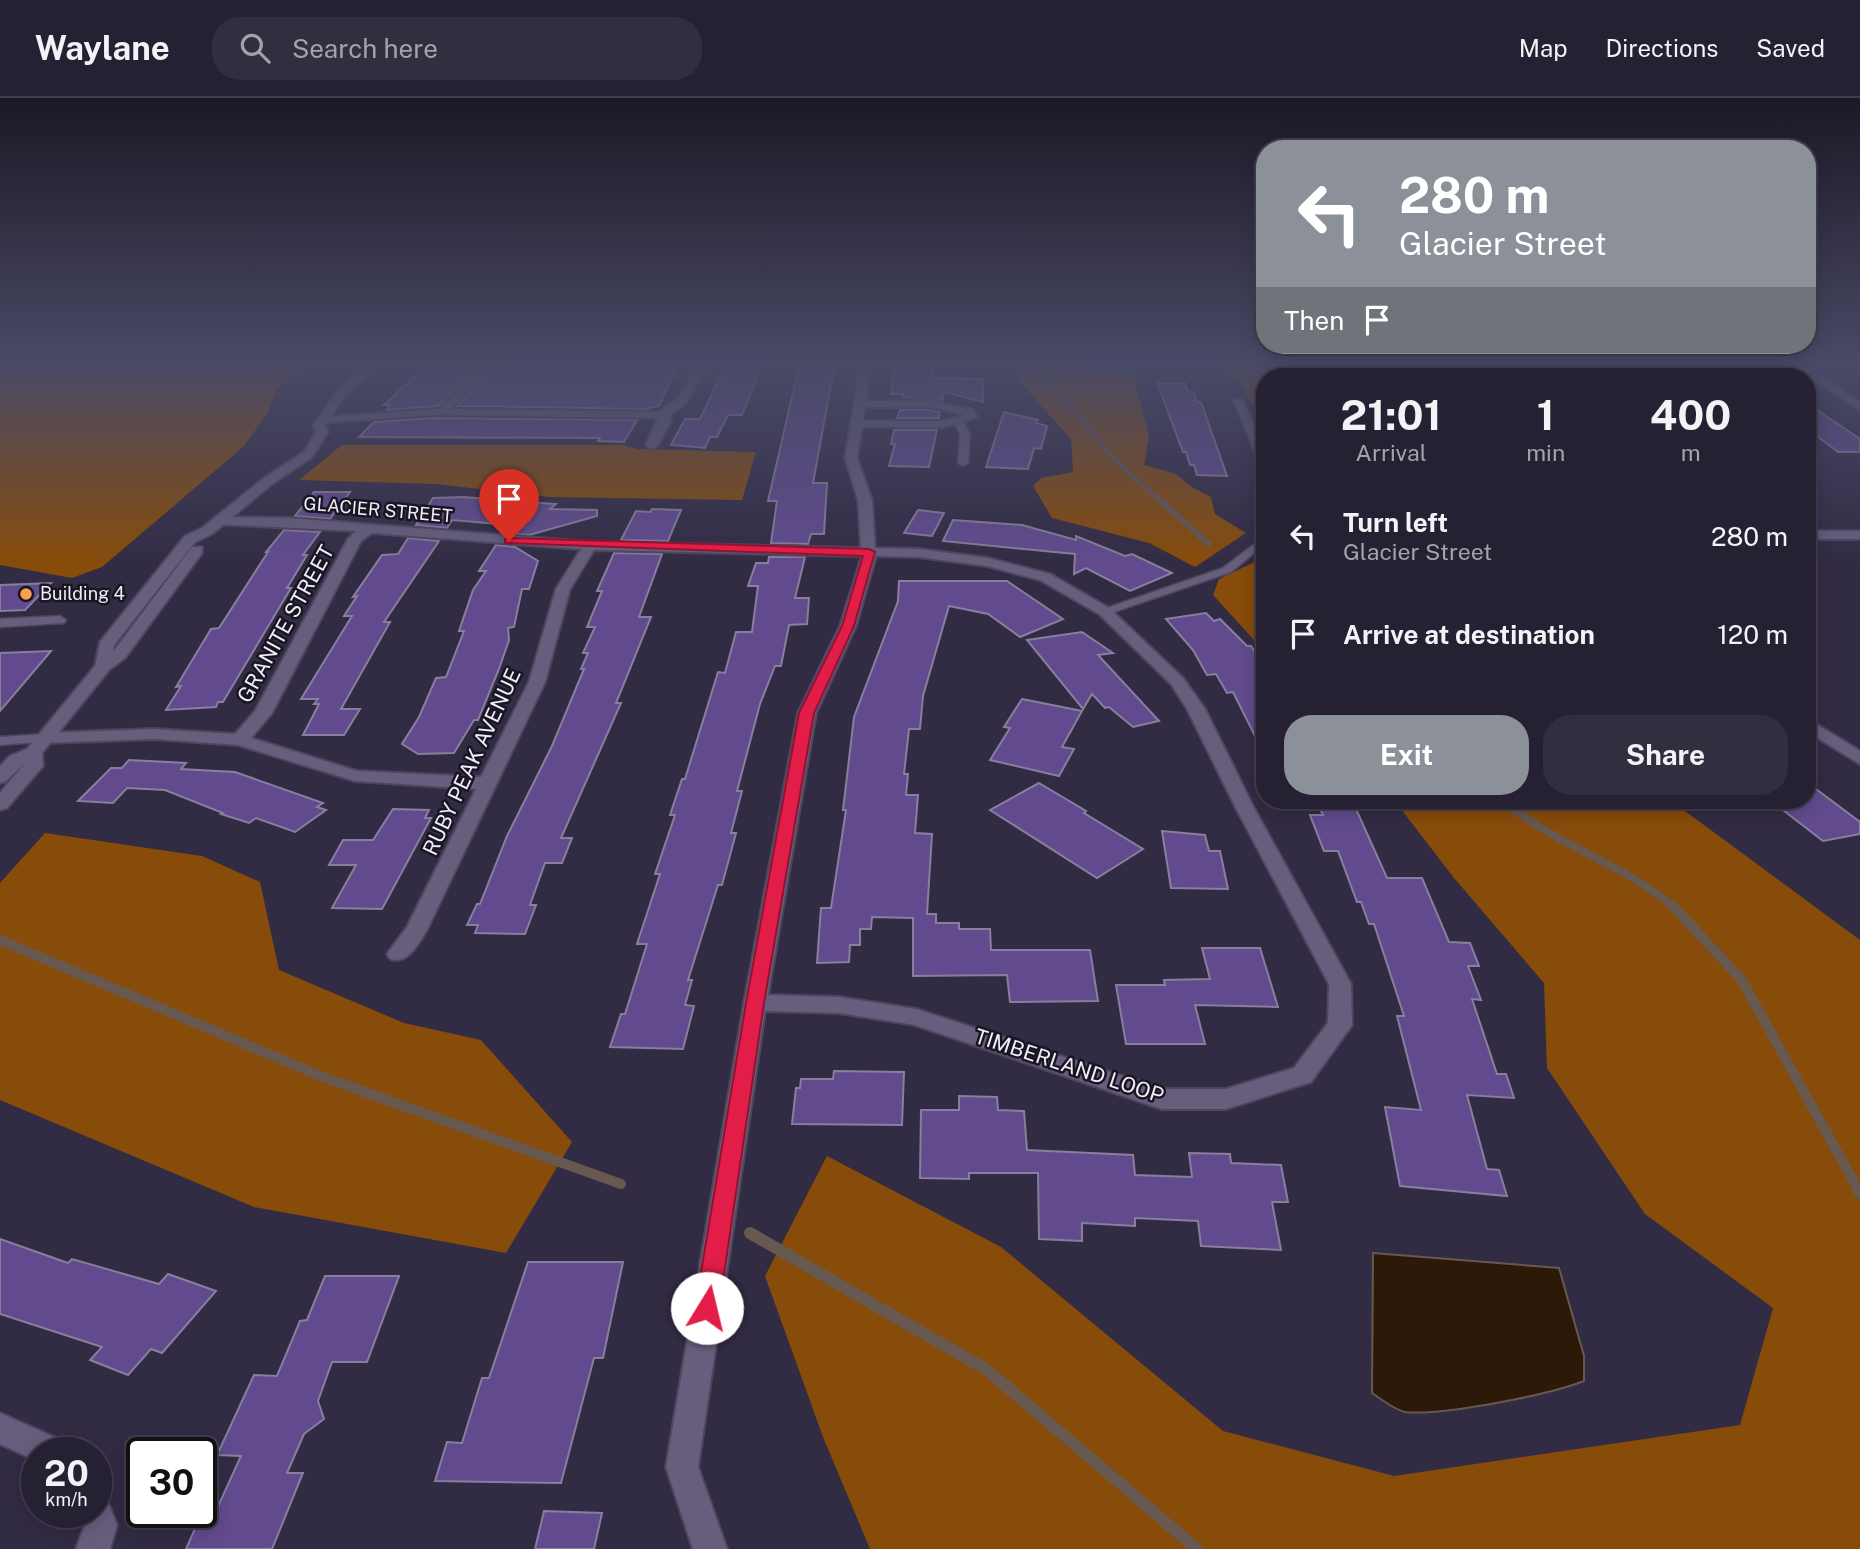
<!DOCTYPE html>
<html lang="en">
<head>
<meta charset="utf-8">
<style>
  :root { --surface:#262033; --page:#322d3f; --text:#f1f3f6; --muted:#a4a3ac; --line:#423e4e; --accent:#8c9099 }
  body { margin:0; font-family:"Public Sans",sans-serif; background:var(--page); color:var(--text); height:100vh; display:flex; flex-direction:column; font-size:26px; white-space:nowrap }
  * { box-sizing:border-box; margin:0 }
  p { font-size:23px; color:var(--muted) }
  .icon { flex:none; width:38px; height:38px; fill:none; stroke:currentColor; stroke-width:2; stroke-linecap:round; stroke-linejoin:round }
  .map { position:relative; flex:1; overflow:hidden }
  .side { position:absolute; left:1256px; top:270px; width:560px; height:441px; display:flex; flex-direction:column; background:var(--surface); border-radius:28px; box-shadow:0 4px 18px #0003,0 0 0 2px var(--line) }
  .side>* { flex:none }
  .guide { position:absolute; left:1256px; top:42px; width:560px; height:214px; border-radius:28px; box-shadow:0 4px 18px #0003,0 0 0 2px var(--line); background:#8c9099; color:#fff; overflow:hidden }
  .speed { position:absolute; left:21px; top:1339px; display:flex; gap:14px; font-size:35px; font-weight:700; text-align:center }
  .speed>* { display:grid; place-content:center; width:91px; height:91px; border-radius:50%; background:var(--surface); box-shadow:0 4px 18px #0003,0 0 0 2px var(--line); line-height:1 }
  .speed small { font-size:18px; font-weight:400 }
  .speed .limit { border:4px solid #111; border-radius:10px; background:#fff; color:#111 }
  .pin { position:absolute; display:grid; place-items:center; width:60px; height:60px; color:#fff; margin:-72px -30px; border-radius:50% 50% 50% 0; rotate:-45deg; box-shadow:0 0 7px #0007 }
  .pin .icon { rotate:45deg }
  .me { position:absolute; width:77px; margin:-38px; rotate:9deg; stroke-linejoin:round; filter:drop-shadow(0 0 5px #0008) }
  .turn { display:flex; align-items:center; gap:24px; height:147px; padding:0 28px; font-size:32px }
  .turn .icon { width:91px; height:91px; stroke-width:2.5 }
  .turn b { display:block; font-size:49px; line-height:60px }
  .then { display:flex; align-items:center; height:66px; padding:0 28px; background:#0003; gap:14px; font-size:26px }
  .eta { display:flex; justify-content:space-evenly; align-items:center; height:119px; text-align:center }
  .eta b { font-size:42px; font-weight:700; line-height:49px }
  .action { display:flex; gap:14px; margin-top:auto; padding:14px 28px }
  .action a { flex:1; height:80px; border-radius:28px; background:var(--accent); color:#fff; font-size:28px; font-weight:700; line-height:80px; text-align:center }
  .action a+a { background:var(--page); color:var(--text) }
  ul { padding:0; list-style:none }
  li { display:flex; align-items:center; gap:21px; height:98px; padding:0 28px }
  li div { flex:1 }
  li b { display:block; font-size:26px }
  li em { font-style:normal }
  header { display:flex; align-items:center; gap:42px; box-sizing:border-box; height:98px; padding:0 35px; background:var(--surface); border-bottom:2px solid var(--line) }
  header strong { font-size:33px }
  nav { display:flex; gap:38px; margin-inline-start:auto; font-size:24px }
  .search { width:490px; height:63px; background:var(--page); display:flex; align-items:center; gap:18px; box-sizing:border-box; padding:0 24px; border-radius:28px; color:var(--muted); font-size:26px }
  .map>svg:first-child { display:block }
</style>
</head>
<body>
<header>
<strong>Waylane</strong>
<div class="search"><svg class="icon" aria-label="search" viewBox="0 0 24 24"><circle cx="10" cy="10" r="6"/><path d="M15 15l6 6"/></svg>Search here</div>
<nav><a>Map</a><a>Directions</a><a>Saved</a></nav>
</header>
<div class="map">
<svg width="1860" height="1451" viewBox="0 0 1860 1451">
  <rect width="100%" height="100%" fill="#322b44"/>
  <g fill="#874c0a">
    <polygon points="0,264 309,264 278,290 267,316 243,349 102,469 72,480 0,467"/>
    <polygon points="1023,264 1058,264 1052,268 1065,266 1096,274 1133,275 1149,339 1144,367 1176,376 1190,388 1211,399 1215,416 1246,435 1195,469 1149,445 1052,420 1033,388 1041,380 1073,374 1071,341 1015,279 1027,268"/>
    <polygon points="1212,264 1253,266 1271,277 1312,278 1265,278 1265,331 1239,282"/>
    <polygon points="1586,264 1678,268 1673,264 1692,264 1706,278 1597,278 1607,275"/>
    <polygon points="342,347 622,347 639,351 756,354 742,402 548,399 437,386 299,382"/>
    <polygon points="1265,459 1265,554 1213,497 1219,481"/>
    <polygon points="1394,702 1670,702 1860,842 1860,1451 870,1451 823,1339 765,1178 827,1058 1001,1149 1223,1333 1394,1378 1740,1327 1773,1210 1645,1116 1547,970 1544,885 1454,780"/>
    <polygon points="45,735 202,758 260,784 279,872 404,925 481,942 572,1044 506,1155 254,1109 0,1002 0,785"/>
  </g>
  <path fill="#2c1907" stroke="#675850" stroke-width="2" d="M1373 1155 1559 1170 1584 1258V1283C1548 1297 1442 1318 1405 1314 1395 1312 1381 1301 1372 1295Z"/>
  <g fill="none" stroke-linecap="round" stroke-linejoin="round">
    <polyline stroke="#675850" stroke-width="4.5" points="1031,264 1115,362 1164,406"/>
    <g stroke="#675850" stroke-width="6">
      <polyline points="1162,404 1209,446"/>
      <polyline points="1262,481 1265,484"/>
    </g>
    <path stroke="#675850" stroke-width="8" d="M1503 702C1554 747 1622 765 1674 809"/>
    <g stroke="#675850" stroke-width="10">
      <polyline points="1672,807 1741,881 1859,1093"/>
      <polyline points="0,842 323,979 621,1086"/>
    </g>
    <g stroke="#675850" stroke-width="12">
      <polyline points="1858,1091 1860,1095"/>
      <polyline points="750,1135 987,1272 1197,1451"/>
    </g>
  </g>
  <g fill="#614b8e" stroke="#877f9c" stroke-width="2">
    <polygon points="727,264 763,264 742,317 728,317 717,339 710,339 705,350 671,347 685,321 700,321"/>
    <polygon points="800,264 835,264 813,385 827,385 824,436 811,436 808,446 771,445 777,403 768,403"/>
    <polygon points="894,264 933,264 933,280 983,281 983,304 944,294 942,302 903,300 904,296 891,296"/>
    <polygon points="426,268 476,269 438,308 386,312 391,307 384,307"/>
    <polygon points="494,269 673,271 671,274 675,274 659,308 645,311 457,308"/>
    <polygon points="1157,285 1185,285 1188,294 1194,294 1197,304 1201,304 1227,378 1197,377 1194,367 1190,367 1186,354 1183,354"/>
    <polygon points="1808,306 1860,341 1860,354 1838,354 1808,331"/>
    <polygon points="900,312 929,312 940,314 939,320 897,320"/>
    <polygon points="1004,314 1038,322 1036,325 1047,328 1041,351 1034,350 1028,371 986,369"/>
    <polygon points="433,320 637,322 624,344 598,343 600,340 359,339 374,324"/>
    <polygon points="894,332 937,332 929,369 889,368 895,346 891,346"/>
    <polygon points="314,394 350,394 330,421 295,418"/>
    <polygon points="463,399 556,406 550,411 597,412 597,418 529,437 505,435 510,427 452,422 447,430 416,427 433,400"/>
    <polygon points="652,411 681,412 668,443 621,442 636,413 650,414"/>
    <polygon points="918,412 944,415 932,438 904,435"/>
    <polygon points="953,422 1022,427 1076,442 1076,438 1125,458 1132,456 1172,475 1130,493 1086,470 1074,476 1075,456 943,443"/>
    <polygon points="284,432 320,434 303,457 307,457 287,490 291,490 223,604 218,604 216,609 166,612 181,588 176,589 211,531 219,530 268,454 266,454"/>
    <polygon points="408,440 439,443 384,524 390,524 341,611 360,611 344,637 303,637 319,606 314,606 318,601 301,601 352,518 344,518 357,498 353,499 382,457 398,456"/>
    <polygon points="496,447 515,449 538,463 529,491 522,491 514,529 508,530 509,542 499,571 478,622 474,622 454,655 418,656 402,646 419,619 436,580 446,579 464,533 459,533 473,492 486,473 479,473"/>
    <polygon points="614,455 662,456 639,519 651,519 616,605 621,605 561,740 572,740 562,765 545,765 530,807 536,807 525,836 475,835 478,827 467,827 477,806 480,806 507,738 552,648 584,571 581,571 588,555 583,555 595,529 587,529 602,493 597,493"/>
    <polygon points="769,459 805,459 795,500 809,500 807,526 789,527 781,568 775,568 760,606 737,693 742,693 731,735 736,735 722,787 718,787 688,882 692,882 685,907 694,908 683,951 610,949 621,916 625,916 647,846 637,846 660,776 655,776 675,717 670,717 682,681 685,681 718,574 725,575 736,534 752,534 758,488 748,488 756,465 768,465"/>
    <polygon points="899,483 1007,483 1063,521 1020,539 988,516 949,508 923,598 920,631 909,631 904,676 908,676 906,697 918,697 915,735 932,736 927,816 936,816 936,825 959,825 959,831 990,831 991,852 1090,852 1098,903 1010,904 1007,877 913,878 913,820 872,819 871,831 860,831 860,847 850,847 849,864 817,865 821,810 831,810 846,712 843,712 854,619 898,503"/>
    <polygon points="51,485 25,512 0,513 0,487"/>
    <polygon points="1206,515 1214,523 1220,521 1247,548 1251,548 1265,570 1265,658 1233,594 1227,595 1216,576 1207,577 1193,552 1166,521"/>
    <polygon points="1082,534 1113,555 1098,557 1159,623 1133,629 1109,609 1105,610 1092,596 1083,611 1027,542"/>
    <polygon points="51,553 0,613 0,555"/>
    <polygon points="1022,601 1082,613 1062,649 1074,651 1059,678 990,662 1010,630 1004,629"/>
    <polygon points="129,662 186,665 181,671 235,674 323,705 317,709 326,712 295,734 256,720 249,725 221,716 223,715 165,692 127,690 113,705 78,703 111,670 122,670"/>
    <polygon points="1039,685 1086,713 1084,715 1143,751 1097,780 990,712"/>
    <polygon points="1808,685 1860,724 1860,736 1823,743 1770,702 1808,702"/>
    <polygon points="1316,702 1352,702 1387,780 1422,780 1449,844 1470,845 1479,868 1468,868 1481,902 1472,901 1497,976 1506,976 1514,1000 1467,997 1487,1071 1499,1072 1507,1098 1400,1088 1385,1009 1421,1012 1397,918 1404,918 1374,826 1369,826 1361,804 1357,804 1338,753 1324,753 1310,717 1323,717"/>
    <polygon points="393,711 429,712 425,720 431,720 382,811 332,810 356,767 329,767 343,742 373,742"/>
    <polygon points="1162,733 1205,737 1209,753 1220,753 1228,791 1171,790"/>
    <polygon points="1202,850 1260,850 1278,909 1195,907 1205,946 1126,946 1116,887 1165,887 1164,882 1210,881"/>
    <polygon points="834,973 904,974 902,1027 792,1026 796,990 800,990 801,981 833,981"/>
    <polygon points="959,998 997,999 998,1012 1024,1013 1027,1052 1133,1057 1135,1077 1192,1079 1189,1055 1230,1056 1231,1065 1281,1067 1288,1104 1272,1104 1281,1152 1201,1148 1198,1123 1135,1120 1135,1128 1082,1125 1082,1143 1039,1141 1038,1075 969,1075 969,1081 920,1080 921,1012 959,1012"/>
    <polygon points="0,1141 68,1165 72,1161 159,1186 168,1176 216,1193 162,1255 151,1251 128,1277 90,1262 102,1249 0,1216"/>
    <polygon points="528,1164 623,1164 603,1260 594,1260 561,1385 435,1383 447,1344 462,1345 482,1280 489,1280"/>
    <polygon points="325,1178 399,1178 367,1264 332,1264 318,1303 324,1321 304,1336 287,1375 303,1375 272,1451 186,1451 202,1415 215,1415 241,1358 217,1357 254,1277 277,1278 300,1223 307,1222"/>
    <polygon points="544,1413 602,1415 594,1451 535,1451"/>
  </g>
  <g fill="none" stroke-linecap="round" stroke-linejoin="round">
    <g stroke="#4d465e" stroke-width="3">
      <g id="service">
        <polygon points="959,321 962,322 970,336 968,365 963,368 958,365 960,336 954,324"/>
        <polygon points="1265,438 1265,446 1231,474 1108,516 1100,516 1098,513 1223,470"/>
        <polygon points="60,518 66,522 64,525 0,529 0,521"/>
        <polygon points="45,636 50,637 52,640 50,643 0,647 0,639"/>
      </g>
    </g>
    <g stroke="#4d465e" stroke-width="4">
      <g id="minor">
        <polygon points="484,264 495,264 451,311 659,314 679,300 699,264 709,264 686,305 669,318 672,321 658,347 652,351 646,347 658,320 433,317 322,325 316,322 322,319 439,311"/>
        <path d="M861 264H871L866 303 929 302 973 312 977 319 944 329H862L857 360 872 402 875 450 919 451 988 460 1050 476 1109 510 1183 580 1205 611 1254 710 1351 886 1352 927 1311 984 1226 1011H1162L915 927 839 915 765 913 698 1369 727 1451H693L666 1369 744 905 798 615 840 528 862 458 594 452 570 491 545 584 427 832C418 846 408 867 390 861L387 856 407 829 476 691 355 683 238 647 154 641 45 645 36 640 45 635 154 631 235 636 255 613 348 441 356 433 213 426 211 423 218 419 289 420 590 444 861 450 858 402 845 360ZM865 309H929L965 317 944 323H863ZM372 435 581 451 556 491 529 584 481 679 357 673 251 640 272 615 361 443ZM876 458 919 459 987 468 1040 482 1099 516 1171 586 1187 611 1236 710 1329 886 1328 925 1294 970 1226 991H1162L916 911 839 899 768 897 816 615 856 528Z"/>
        <polygon points="1233,301 1243,303 1265,351 1265,367 1259,363"/>
        <rect x="1808" y="433" width="52" height="8"/>
        <polygon points="1808,621 1860,653 1860,666 1808,634"/>
        <polygon points="0,1315 63,1343 67,1354 37,1354 37,1363 0,1346"/>
        <polygon points="96,1397 107,1402 117,1427 110,1451 76,1451 85,1427 80,1414 96,1414"/>
      </g>
    </g>
    <g stroke="#4d465e" stroke-width="4">
      <g id="tertiary">
        <polygon points="369,264 380,264 341,303 325,328 328,334 312,359 272,386 212,436 195,444 114,547 113,554 192,449 202,449 202,455 125,560 109,572 42,655 43,668 7,710 0,712 0,695 25,665 6,683 0,685 0,668 10,658 27,651 95,568 100,544 185,438 202,430 264,380 304,354 316,334 313,328 333,299"/>
        <polygon points="1787,264 1799,264 1860,304 1860,312"/>
      </g>
    </g>
    <use href="#service" fill="#665e7c" fill-rule="evenodd"/>
    <use href="#minor" fill="#665e7c" fill-rule="evenodd"/>
    <use href="#tertiary" fill="#665e7c" fill-rule="evenodd"/>
  </g>
  <linearGradient id="sky" x2="0" y2="1"><stop stop-color="#1c1825"/><stop offset="0.57" stop-color="#494a67"/><stop offset="1" stop-color="#494a67" stop-opacity="0"/></linearGradient>
  <rect width="1860" height="467" fill="url(#sky)"/>
  <polygon fill="#e11d48" stroke="#92132f" stroke-width="2" points="509,440 869,451 875,454 854,528 814,615 764,905 719,1210 715,1218 707,1221 698,1218 695,1210 746,905 799,615 842,528 863,458 505,445 505,441"/>
  <circle fill="#f9a04c" stroke="#191621" stroke-width="2.5" cx="26" cy="496" r="7"/>
  <g text-anchor="middle" stroke-width="5" stroke-linejoin="round" paint-order="stroke">
    <g font-size="18" fill="#f0ecfc" stroke="#191621">
      <text transform="translate(378 412) rotate(5)" y="6">GLACIER STREET</text>
    </g>
    <g font-size="18" fill="#f0ecfc" stroke="#191621" text-anchor="start">
      <text x="40" y="502">Building 4</text>
    </g>
    <g font-size="21" fill="#f0ecfc" stroke="#191621">
      <text transform="translate(286 526) rotate(-61)" y="7">GRANITE STREET</text>
      <text transform="translate(472 664) rotate(-65)" y="7">RUBY PEAK AVENUE</text>
      <text transform="translate(1069 968) rotate(18)" y="7">TIMBERLAND LOOP</text>
    </g>
  </g>
</svg>
<div class="speed"><div>20<small>km/h</small></div><div class="limit">30</div></div>
<div class="pin" style="left:509px;top:443px;background:#d93025"><svg class="icon" aria-label="arrive" viewBox="0 0 24 24"><path d="M6 21V4h12l-3 4 3 4H6"/></svg></div>
<svg class="me" style="left:707px;top:1210px" viewBox="-20 -20 40 40"><circle r="19" fill="#fff"/><path d="M0-13L10 11 0 6-10 11z" fill="#e11d48"/></svg>
<div class="guide">
<div class="turn"><svg class="icon" aria-label="left" viewBox="0 0 24 24"><path d="M17 20v-9H6M10 6l-5 5 5 5"/></svg><div><b>280 m</b>Glacier Street</div></div>
<div class="then">Then<svg class="icon" aria-label="arrive" viewBox="0 0 24 24"><path d="M6 21V4h12l-3 4 3 4H6"/></svg></div>
</div>
<section class="side">
<div class="eta">
<div><b>21:01</b><p>Arrival</p></div>
<div><b>1</b><p>min</p></div>
<div><b>400</b><p>m</p></div>
</div>
<ul>
<li><svg class="icon" aria-label="left" viewBox="0 0 24 24"><path d="M17 20v-9H6M10 6l-5 5 5 5"/></svg><div><b>Turn left</b><p>Glacier Street</p></div><em>280 m</em></li>
<li><svg class="icon" aria-label="arrive" viewBox="0 0 24 24"><path d="M6 21V4h12l-3 4 3 4H6"/></svg><div><b>Arrive at destination</b></div><em>120 m</em></li>
</ul>
<div class="action"><a>Exit</a><a>Share</a></div>
</section>
</div>
</body>
</html>
